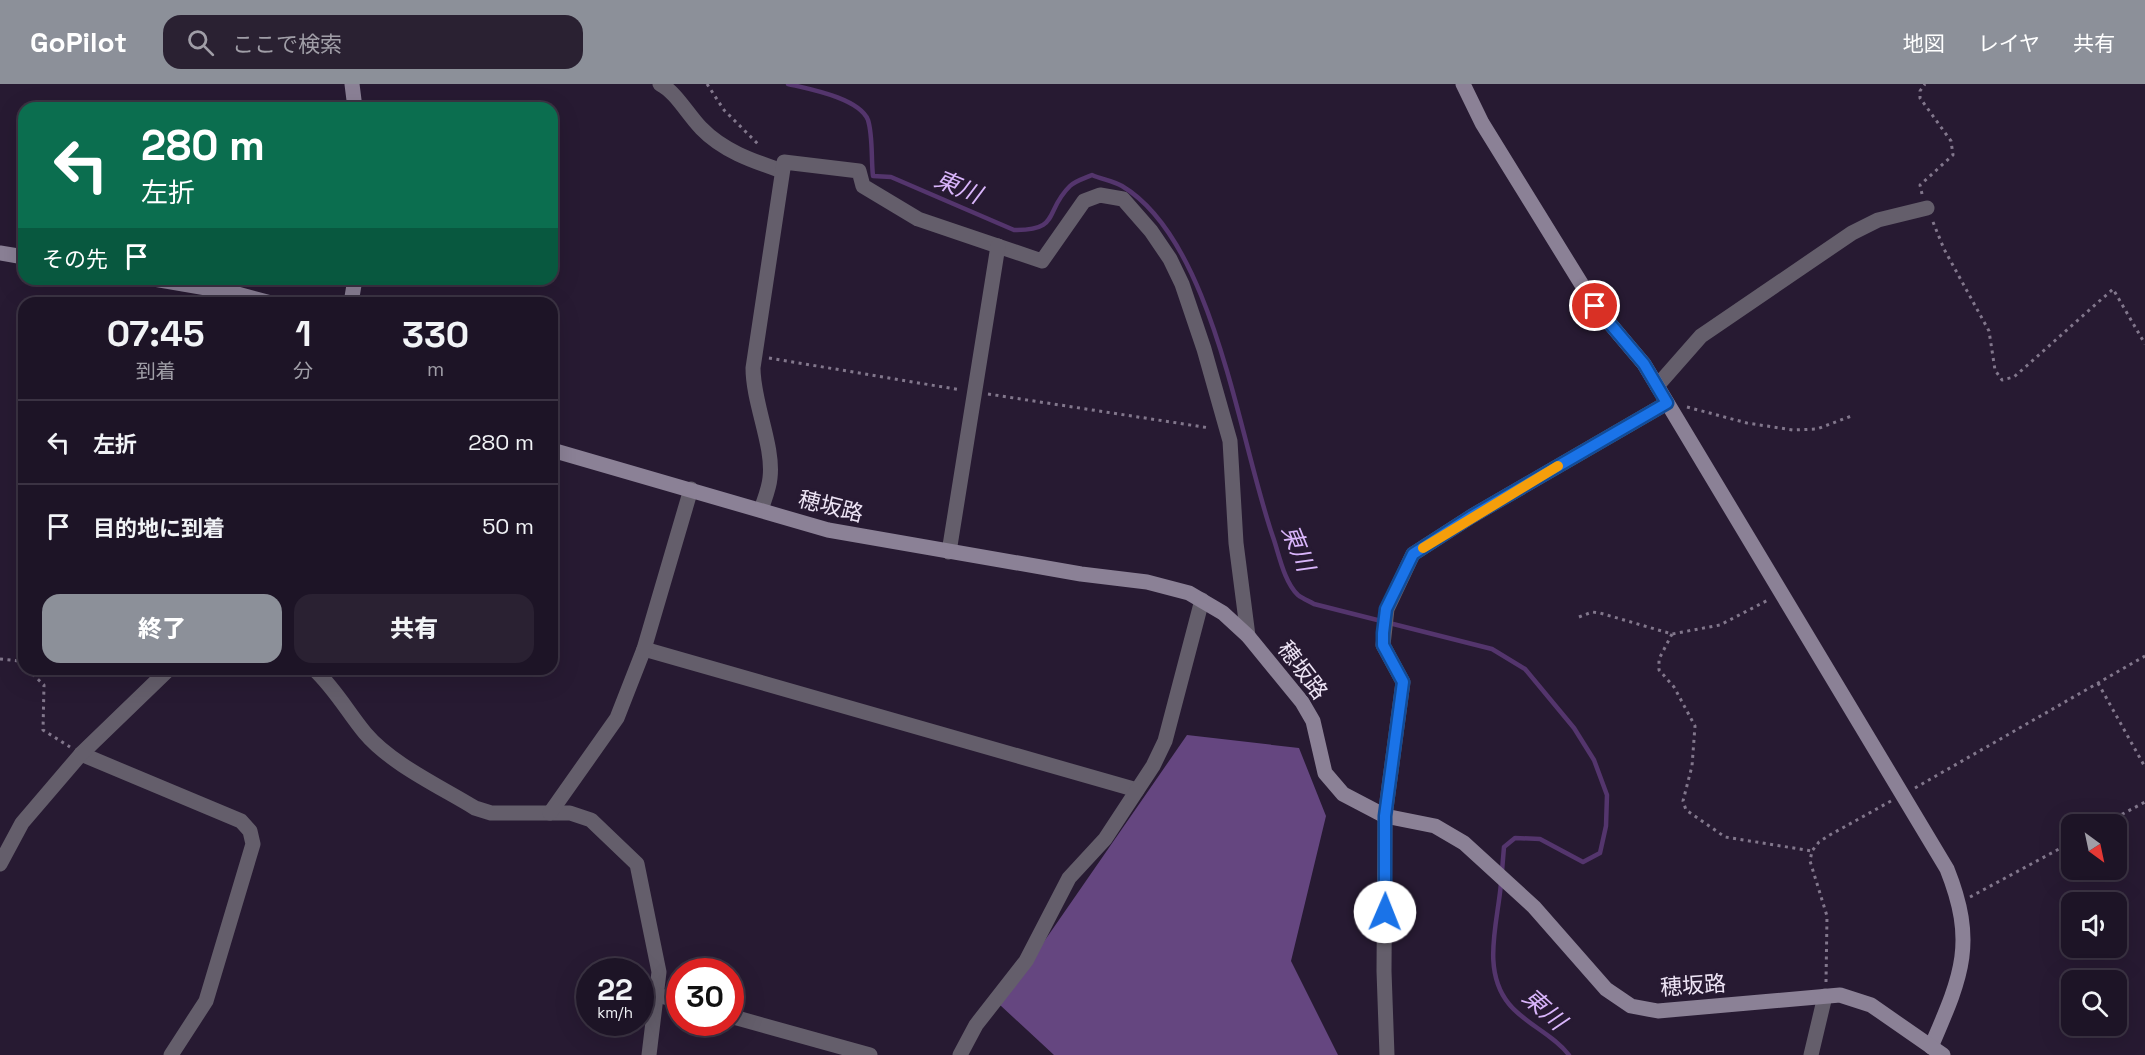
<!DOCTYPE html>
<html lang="ja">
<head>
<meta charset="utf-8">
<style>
  :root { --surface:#1d1426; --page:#2a2132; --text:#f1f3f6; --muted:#a09ea7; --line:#3b3343; --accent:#8c9099 }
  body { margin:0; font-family:"Space Grotesk","Noto Sans JP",sans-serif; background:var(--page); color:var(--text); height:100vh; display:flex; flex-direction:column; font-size:22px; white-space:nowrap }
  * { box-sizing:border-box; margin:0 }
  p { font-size:20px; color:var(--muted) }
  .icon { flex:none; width:33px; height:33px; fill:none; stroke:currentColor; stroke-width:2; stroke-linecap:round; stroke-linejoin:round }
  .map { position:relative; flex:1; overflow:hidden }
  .panel { position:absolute; left:18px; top:213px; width:540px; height:378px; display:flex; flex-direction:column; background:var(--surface); border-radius:18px; box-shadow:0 6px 24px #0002,0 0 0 2px var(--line) }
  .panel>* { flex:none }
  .banner { position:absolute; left:18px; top:18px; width:540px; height:183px; border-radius:18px; box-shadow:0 6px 24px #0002,0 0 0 2px var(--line); background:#0b6e4f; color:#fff; overflow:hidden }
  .needle { width:39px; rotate:147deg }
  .controls { position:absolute; left:2061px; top:730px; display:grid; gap:12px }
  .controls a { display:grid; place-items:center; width:66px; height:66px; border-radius:12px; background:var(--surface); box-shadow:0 6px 24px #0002,0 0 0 2px var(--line); font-size:30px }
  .speed { position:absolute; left:576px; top:874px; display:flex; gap:12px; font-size:30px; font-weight:700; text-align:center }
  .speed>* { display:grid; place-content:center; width:78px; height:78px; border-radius:50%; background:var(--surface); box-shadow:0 6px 24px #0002,0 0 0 2px var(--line); line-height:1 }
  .speed small { font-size:15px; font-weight:400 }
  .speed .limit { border:9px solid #d22; background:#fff; color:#111 }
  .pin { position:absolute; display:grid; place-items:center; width:51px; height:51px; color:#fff; margin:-26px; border:3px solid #fff; border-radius:50%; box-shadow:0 2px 6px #0007 }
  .me { position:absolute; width:66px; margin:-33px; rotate:1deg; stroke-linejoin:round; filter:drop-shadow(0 0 4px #0008) }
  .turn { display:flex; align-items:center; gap:21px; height:126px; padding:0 24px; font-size:27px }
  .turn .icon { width:78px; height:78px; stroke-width:2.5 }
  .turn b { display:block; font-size:42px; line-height:51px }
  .then { display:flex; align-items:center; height:57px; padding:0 24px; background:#0003; gap:12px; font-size:22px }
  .eta { display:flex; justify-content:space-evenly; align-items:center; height:102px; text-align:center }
  .eta b { font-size:36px; font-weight:800; line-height:42px }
  .action { display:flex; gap:12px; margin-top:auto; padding:12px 24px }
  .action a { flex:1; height:69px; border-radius:18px; background:var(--accent); color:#fff; font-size:24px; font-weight:800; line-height:69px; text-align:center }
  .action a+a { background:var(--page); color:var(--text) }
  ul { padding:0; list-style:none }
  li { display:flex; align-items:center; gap:18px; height:84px; padding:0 24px; border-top:2px solid var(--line) }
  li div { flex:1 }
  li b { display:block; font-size:22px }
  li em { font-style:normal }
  header { display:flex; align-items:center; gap:36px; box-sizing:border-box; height:84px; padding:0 30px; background:var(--accent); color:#fff }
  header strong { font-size:28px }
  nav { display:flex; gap:33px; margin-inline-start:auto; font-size:21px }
  .search { width:420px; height:54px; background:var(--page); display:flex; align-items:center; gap:15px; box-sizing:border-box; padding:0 21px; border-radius:18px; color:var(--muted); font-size:22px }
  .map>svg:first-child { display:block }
</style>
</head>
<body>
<header>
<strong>GoPilot</strong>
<div class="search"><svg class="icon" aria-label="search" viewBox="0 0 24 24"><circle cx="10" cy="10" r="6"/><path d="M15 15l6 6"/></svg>ここで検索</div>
<nav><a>地図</a><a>レイヤ</a><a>共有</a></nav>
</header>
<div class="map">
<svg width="2145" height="971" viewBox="0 0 2145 971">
  <rect width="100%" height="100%" fill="#271a32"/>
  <polygon fill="#654680" points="1187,651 1299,664 1326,732 1291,877 1338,971 1054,971 1000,921"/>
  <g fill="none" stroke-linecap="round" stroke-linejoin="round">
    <g stroke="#54356d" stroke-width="4.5">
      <path d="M788 0C809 5 859 14 868 36 873 52 871 75 873 92L891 93 1014 146C1061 147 1044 127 1070 102 1075 97 1085 94 1092 91 1101 95 1113 97 1122 102 1214 157 1239 356 1273 453 1279 470 1284 498 1298 511 1303 515 1309 517 1314 520L1492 565 1525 585 1574 644 1594 676 1607 711 1606 742 1600 769 1583 778 1540 755 1515 754 1504 763 1502 787"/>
      <path d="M1501 799C1498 838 1481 886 1509 920 1525 940 1553 950 1569 971"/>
    </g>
    <g stroke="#82778c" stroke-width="3" stroke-dasharray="3 4.5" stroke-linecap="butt">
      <polyline points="707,0 724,26 760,62"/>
      <polyline points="1922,110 1920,101 1953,71 1951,57 1920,14 1920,7 1925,0"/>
      <polyline points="1933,138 1944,165 1989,247 1995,286 2002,296 2014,293 2113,205 2145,260"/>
      <polyline points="769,274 961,306"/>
      <polyline points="988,310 1210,344"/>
      <polyline points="1687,323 1747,339 1793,346 1817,345 1854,331"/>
      <polyline points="1579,533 1592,528 1600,529 1672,550 1720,541 1770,515"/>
      <polyline points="1672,550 1659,575 1659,586 1674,603 1695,642 1692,682 1683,717 1686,726 1725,753 1812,767"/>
      <polyline points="0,575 19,577 24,582"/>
      <polyline points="27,585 44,601 43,646 70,663"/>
      <polyline points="2098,599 2145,683"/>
      <polyline points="1915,704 2145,572"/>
      <polyline points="2102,741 2145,718"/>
      <polyline points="1970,813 2072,758"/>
      <polyline points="1826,898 1827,832 1810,777 1812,767 1819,758 1828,752 1891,717"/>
    </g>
    <g stroke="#645e6b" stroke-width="15">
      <path d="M660 0C676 8 688 31 701 44 723 67 753 77 782 87"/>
      <polyline points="1657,302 1701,252 1852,149 1878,136 1927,124"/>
      <path d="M761 426C764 416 769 405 770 394 774 362 753 319 753 284L784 78 859 87 863 102 918 135 1042 177 1084 117 1100 111 1123 115 1151 147 1170 175 1182 200 1204 265 1230 357 1236 459 1248 552"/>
      <polyline points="949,468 998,162"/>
      <polyline points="644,565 1137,706"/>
      <path d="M314 585C336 606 347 627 365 649 391 680 441 703 475 724L491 729H570L591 736 637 780 659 888 649 971"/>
      <polyline points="81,670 241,737 250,747 253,760 206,917 171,971"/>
      <polyline points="550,729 617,634 644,565 691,405"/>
      <polyline points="0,780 22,739 81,670 169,585"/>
      <polyline points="657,911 680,917"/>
      <polyline points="730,932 870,971"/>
      <polyline points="960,971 976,941 1026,877 1069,794 1105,755 1153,682 1165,657 1202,516"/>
      <polyline points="1387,971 1384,887 1385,732 1403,598 1383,561 1387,525 1413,470 1472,432 1667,319"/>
      <polyline points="1811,971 1825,912"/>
    </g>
    <g stroke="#8b8196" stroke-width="15">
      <polyline points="352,0 355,24"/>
      <path d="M1463 0 1482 39 1595 222 1644 280 1947 785C1977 860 1961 893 1931 963"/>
      <polyline points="0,169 24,173"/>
      <polyline points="154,195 230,208 271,219"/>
      <polyline points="351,219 355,195"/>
      <polyline points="552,366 828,446 1081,490 1147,498 1189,509 1223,529 1248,552 1302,618 1313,637 1325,689 1343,710 1385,732 1435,742 1464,759 1534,823 1606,905 1631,922 1658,927 1840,911 1871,921 1943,971"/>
    </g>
  </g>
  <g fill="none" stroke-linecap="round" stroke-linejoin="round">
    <g stroke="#114b97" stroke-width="15">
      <polyline id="route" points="1385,828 1385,732 1403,598 1383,561 1383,549 1386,525 1413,470 1472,432 1667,319 1644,280 1595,222"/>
    </g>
    <use href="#route" stroke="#1a73e8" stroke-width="10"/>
    <polyline stroke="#f59e0b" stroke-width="10" points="1423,464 1558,382"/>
  </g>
  <g text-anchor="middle" stroke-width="6" stroke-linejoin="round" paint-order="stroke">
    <g font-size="22" fill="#ede4f5" stroke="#271a32">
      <text transform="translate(831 422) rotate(14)" y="8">穂坂路</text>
      <text transform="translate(1303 586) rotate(53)" y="8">穂坂路</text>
      <text transform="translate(1693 901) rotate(-4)" y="8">穂坂路</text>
    </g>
    <g font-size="24" font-style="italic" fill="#d9b5fb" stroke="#271a32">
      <text transform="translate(958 103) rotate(23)" y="8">東川</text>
      <text transform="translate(1298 464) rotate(68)" y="8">東川</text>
      <text transform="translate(1544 925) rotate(42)" y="8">東川</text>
    </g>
  </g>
</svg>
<div class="controls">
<a><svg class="needle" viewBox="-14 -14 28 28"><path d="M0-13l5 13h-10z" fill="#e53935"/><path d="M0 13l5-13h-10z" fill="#a09ea7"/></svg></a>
<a><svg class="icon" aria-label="sound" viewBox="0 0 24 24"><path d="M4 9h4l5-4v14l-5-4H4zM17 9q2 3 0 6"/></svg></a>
<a><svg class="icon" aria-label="search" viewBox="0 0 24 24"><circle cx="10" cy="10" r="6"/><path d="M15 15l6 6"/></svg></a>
</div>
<div class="speed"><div>22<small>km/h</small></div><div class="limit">30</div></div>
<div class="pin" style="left:1595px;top:222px;background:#d93025"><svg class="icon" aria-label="arrive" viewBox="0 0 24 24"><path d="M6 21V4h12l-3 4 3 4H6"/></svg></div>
<svg class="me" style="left:1385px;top:828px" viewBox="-20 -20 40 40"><circle r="19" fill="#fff"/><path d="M0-13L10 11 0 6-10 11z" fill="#1a73e8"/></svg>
<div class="banner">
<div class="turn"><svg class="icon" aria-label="left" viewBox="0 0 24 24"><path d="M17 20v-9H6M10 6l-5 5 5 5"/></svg><div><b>280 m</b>左折</div></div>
<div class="then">その先<svg class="icon" aria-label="arrive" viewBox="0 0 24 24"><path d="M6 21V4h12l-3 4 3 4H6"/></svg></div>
</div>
<section class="panel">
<div class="eta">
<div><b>07:45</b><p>到着</p></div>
<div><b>1</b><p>分</p></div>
<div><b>330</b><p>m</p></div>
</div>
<ul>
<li><svg class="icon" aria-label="left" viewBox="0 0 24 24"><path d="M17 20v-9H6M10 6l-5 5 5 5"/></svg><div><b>左折</b></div><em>280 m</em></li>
<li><svg class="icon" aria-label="arrive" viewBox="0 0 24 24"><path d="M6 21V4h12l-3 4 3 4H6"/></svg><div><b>目的地に到着</b></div><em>50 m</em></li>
</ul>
<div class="action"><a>終了</a><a>共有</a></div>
</section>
</div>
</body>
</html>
